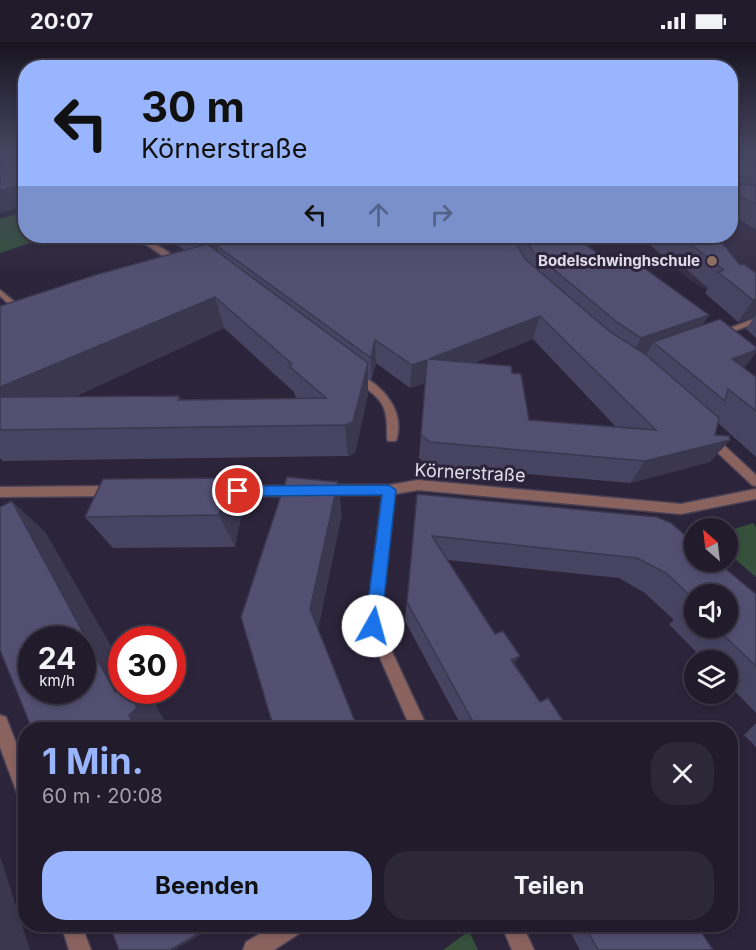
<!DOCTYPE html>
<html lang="de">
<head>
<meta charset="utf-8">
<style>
  :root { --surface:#211b2c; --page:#2d2838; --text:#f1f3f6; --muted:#a2a1a9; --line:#3e3948; --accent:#99b5fd }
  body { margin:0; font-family:Inter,sans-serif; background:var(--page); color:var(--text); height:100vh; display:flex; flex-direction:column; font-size:22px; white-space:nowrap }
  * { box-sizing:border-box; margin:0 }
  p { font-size:20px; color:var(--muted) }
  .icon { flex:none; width:33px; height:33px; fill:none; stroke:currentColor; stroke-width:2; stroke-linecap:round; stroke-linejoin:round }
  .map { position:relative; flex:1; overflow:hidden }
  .sheet { position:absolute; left:18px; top:680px; width:720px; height:210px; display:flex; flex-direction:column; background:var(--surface); border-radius:24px; box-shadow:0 3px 9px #0003,0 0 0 2px var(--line) }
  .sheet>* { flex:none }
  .hud { position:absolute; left:18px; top:18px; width:720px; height:183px; border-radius:24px; box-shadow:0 3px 9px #0003,0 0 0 2px var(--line); background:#99b5fd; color:#111; overflow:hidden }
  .needle { width:39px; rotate:332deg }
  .controls { position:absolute; left:684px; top:476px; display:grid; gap:12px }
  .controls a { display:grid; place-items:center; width:54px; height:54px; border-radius:50%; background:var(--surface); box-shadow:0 3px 9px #0003,0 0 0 2px var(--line); font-size:30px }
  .speed { position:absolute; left:18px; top:584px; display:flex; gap:12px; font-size:30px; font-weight:700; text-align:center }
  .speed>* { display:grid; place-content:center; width:78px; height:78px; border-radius:50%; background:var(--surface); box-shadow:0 3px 9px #0003,0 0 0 2px var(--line); line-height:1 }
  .speed small { font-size:15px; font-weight:400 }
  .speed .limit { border:9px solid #d22; background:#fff; color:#111 }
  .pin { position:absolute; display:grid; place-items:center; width:51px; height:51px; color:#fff; margin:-26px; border:3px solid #fff; border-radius:50%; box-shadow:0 2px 6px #0007 }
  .me { position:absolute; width:66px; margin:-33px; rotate:7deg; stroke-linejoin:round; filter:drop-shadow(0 0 4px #0008) }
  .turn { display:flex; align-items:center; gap:21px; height:126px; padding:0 24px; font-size:27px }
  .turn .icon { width:78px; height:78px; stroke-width:2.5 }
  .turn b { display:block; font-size:42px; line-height:51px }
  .lanes { display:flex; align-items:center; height:57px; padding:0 24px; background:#0003; justify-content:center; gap:30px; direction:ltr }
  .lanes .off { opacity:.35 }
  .round { display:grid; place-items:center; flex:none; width:63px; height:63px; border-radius:24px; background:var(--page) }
  .head { display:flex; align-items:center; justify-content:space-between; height:102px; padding:0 24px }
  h1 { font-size:36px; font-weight:700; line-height:45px; color:var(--accent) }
  .action { display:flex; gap:12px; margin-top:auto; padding:12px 24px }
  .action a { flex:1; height:69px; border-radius:24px; background:var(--accent); color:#111; font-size:24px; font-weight:700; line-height:69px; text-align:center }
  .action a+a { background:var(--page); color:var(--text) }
  .status { display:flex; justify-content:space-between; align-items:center; height:42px; padding:0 30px; background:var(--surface); direction:ltr }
  .status svg { height:16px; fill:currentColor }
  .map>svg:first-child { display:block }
</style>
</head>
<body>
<div class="status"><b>20:07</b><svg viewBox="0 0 49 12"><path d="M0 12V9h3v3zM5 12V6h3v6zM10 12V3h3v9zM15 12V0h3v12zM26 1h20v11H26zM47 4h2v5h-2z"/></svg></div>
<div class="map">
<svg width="756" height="908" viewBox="0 0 756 908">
  <rect width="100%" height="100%" fill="#2c243a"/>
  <polygon fill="#362d47" points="731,174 756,188 756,259 739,265 691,239 640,194 730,194"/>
  <g fill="#35513c">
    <polygon points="25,170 26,194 55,194 49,196 49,199 33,200 0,211 0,177"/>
    <polygon points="753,481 756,485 756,535 728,511 728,489"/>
    <polygon points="469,889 478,908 443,908"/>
  </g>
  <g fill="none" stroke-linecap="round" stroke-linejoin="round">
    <g stroke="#494156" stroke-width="3">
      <g id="minor">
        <path d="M124 194C143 192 168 209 183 221L176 223 147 203Z"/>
        <polygon points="0,248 26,269 26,273 20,273 0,254"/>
        <polygon points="756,276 756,281 721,294 714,292"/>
        <path d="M357 332C383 342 406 370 396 399H388L387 396C388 359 381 358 354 337V333Z"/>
        <polygon points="709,392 713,393 756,433 756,444 752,443 705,399 704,396 705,393"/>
        <polygon points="418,438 681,462 756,447 756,457 681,472 418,448 395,452 380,584 428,687 411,687 366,584 382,453 325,453 321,451 319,448 321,445 325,443 389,443"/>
        <polygon points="113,444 117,446 119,449 117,452 113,454 0,455 0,445"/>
        <polygon points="217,444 299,444 303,446 305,449 303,452 299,454 217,454 213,452 211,449 213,446"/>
        <polygon points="0,673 6,675 26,727 26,762 20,759 0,705"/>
        <polygon points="61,882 81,882 91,908 69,908"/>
        <polygon points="276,882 306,882 303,889 274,908 243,908 246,900"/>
        <polygon points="501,882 522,882 534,908 512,908"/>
      </g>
    </g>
    <use href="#minor" fill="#8a635f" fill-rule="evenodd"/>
  </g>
  <g fill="#474461" fill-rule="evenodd">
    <polygon points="730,110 756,110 756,188 730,172"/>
    <path d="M168 194H574L604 216 709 273 702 283 756 305V310L744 326 756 335V415L718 381 710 420 630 441 427 423 419 416 425 341 410 346 376 321 371 339 368 337V352L355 411 348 414 3 419 0 416V264L185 208 170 199ZM224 286 294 350 296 356 181 358 179 354 74 355ZM533 297 616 385 529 378 512 331 474 321Z"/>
    <polygon points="640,194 717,194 740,223 756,231 756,296 746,287 754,275 738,280 705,251 708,246 670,213 663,214"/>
    <polygon points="228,436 242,469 235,505 113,506 85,475"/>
    <path d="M417 452 657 475 756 552V671L728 642V618H704L669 582 674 578 645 551 619 536 447 518 540 660 567 687H463L405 579ZM694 552 728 585H694Z"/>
    <polygon points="756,681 756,705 744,693"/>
    <polygon points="566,882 696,882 713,908 580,908"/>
  </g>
  <g fill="#3a374f">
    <polygon points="26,141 26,164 0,171 0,149"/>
    <polygon points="220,194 291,194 217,204 220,216 207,221 200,199"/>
    <polygon points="618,194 631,194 617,196"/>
    <polygon points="215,255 224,286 8,385 0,377 0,345"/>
    <polygon points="756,257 756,273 754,275 738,280 753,258"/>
    <polygon points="709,273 695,295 653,300 647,312 629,319 641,296"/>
    <polygon points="540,274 533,297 427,340 429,317"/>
    <polygon points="375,298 376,321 371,339 371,316"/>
    <polygon points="756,308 756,310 739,333 732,317"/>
    <polygon points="427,318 425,341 410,346 412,323"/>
    <polygon points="368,321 368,352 355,411 348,414 345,383"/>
    <polygon points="730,398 710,420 630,441 645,419"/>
    <polygon points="228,436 242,469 235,505 219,473"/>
    <polygon points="338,440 342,473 317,593 310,567"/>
    <polygon points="12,459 46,491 122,623 122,648 136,648 137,651 155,662 167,683 162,687 136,687"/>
    <polygon points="520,614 508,629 511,618"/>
    <polygon points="0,814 30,908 0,908"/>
    <polygon points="215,882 219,882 174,908 170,908"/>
  </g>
  <g fill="#534f71" stroke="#3a374f" stroke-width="1.5" fill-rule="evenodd">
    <polygon points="0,110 11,110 16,112 19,112 19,110 26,110 26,141 0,149"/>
    <polygon points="730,110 756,110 756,135 740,135 738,142 756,143 756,162 730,148"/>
    <polygon points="190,194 220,194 200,199"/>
    <path d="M249 194H511L513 195 525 217 609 289 645 312 719 376 715 393 729 394 730 398 645 419 430 400 421 393 427 318 412 323 375 298 371 316 217 204ZM540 274 656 388 529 378 521 332 512 331 511 324 429 317Z"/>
    <polygon points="523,194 574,194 604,216 626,213 709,273 641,296 618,281 534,211"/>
    <polygon points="680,194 717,194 740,223 744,222 756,231 756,257 753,258 718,230 724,228"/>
    <polygon points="207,202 368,321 353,380 345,383 0,388 0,355 179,354 178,358 326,356 289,324 292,322 215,255 0,345 0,264 95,233"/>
    <polygon points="720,277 756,305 756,308 732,317 756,335 756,369 728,347 725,359 653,300"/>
    <polygon points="287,435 338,440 310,567 358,687 274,687 241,575"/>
    <polygon points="228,436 219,473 85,475 103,437"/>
    <polygon points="417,452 657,475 671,481 694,501 694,519 716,519 756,552 756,624 715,585 728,585 728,552 694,552 694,557 666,531 637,516 432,494 495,592 503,589 520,614 511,618 540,660 548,656 568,686 477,687 407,560"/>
    <path d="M12 459 115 650 122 646V648H128L137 666 129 673 136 687H32L0 608V465ZM32 597H82V648H32Z"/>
    <polygon points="109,882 215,882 170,908 119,908"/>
    <polygon points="584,882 696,882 713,908 598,908"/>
  </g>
  <linearGradient id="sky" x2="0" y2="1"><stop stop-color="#181420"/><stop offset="0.46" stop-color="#454560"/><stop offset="1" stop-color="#454560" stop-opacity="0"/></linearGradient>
  <rect width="756" height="237" fill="url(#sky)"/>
  <polygon fill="#1a73e8" stroke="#114b97" stroke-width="1.5" points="389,443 396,448 381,584 379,590 373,592 367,590 365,584 382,453 238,454 232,449 238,444"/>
  <circle fill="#8d6e63" stroke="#2c243a" stroke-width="2" cx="712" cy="219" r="6"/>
  <g text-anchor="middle" stroke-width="6" stroke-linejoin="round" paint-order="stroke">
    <g font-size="15" font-weight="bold" fill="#e0dcea" stroke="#2c243a" text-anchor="end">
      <text x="700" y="224">Bodelschwinghschule</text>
    </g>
    <g font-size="18" fill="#e0dcea" stroke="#2c243a">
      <text transform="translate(470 431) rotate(3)" y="6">Körnerstraße</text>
    </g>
  </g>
</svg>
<div class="controls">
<a><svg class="needle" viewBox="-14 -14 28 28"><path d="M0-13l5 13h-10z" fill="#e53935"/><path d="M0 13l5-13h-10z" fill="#a2a1a9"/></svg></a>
<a><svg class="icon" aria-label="sound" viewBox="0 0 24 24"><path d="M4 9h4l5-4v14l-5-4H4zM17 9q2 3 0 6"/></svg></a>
<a><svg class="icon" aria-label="layers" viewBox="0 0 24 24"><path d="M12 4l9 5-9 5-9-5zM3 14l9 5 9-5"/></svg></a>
</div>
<div class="speed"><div>24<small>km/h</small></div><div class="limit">30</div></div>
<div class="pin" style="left:238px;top:449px;background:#d93025"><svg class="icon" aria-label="arrive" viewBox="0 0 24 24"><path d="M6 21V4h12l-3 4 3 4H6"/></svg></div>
<svg class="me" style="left:373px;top:584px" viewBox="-20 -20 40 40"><circle r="19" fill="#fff"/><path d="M0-13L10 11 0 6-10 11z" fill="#1a73e8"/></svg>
<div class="hud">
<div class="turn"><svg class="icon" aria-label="left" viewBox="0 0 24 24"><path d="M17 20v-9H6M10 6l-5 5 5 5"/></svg><div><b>30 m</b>Körnerstraße</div></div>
<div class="lanes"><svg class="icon" aria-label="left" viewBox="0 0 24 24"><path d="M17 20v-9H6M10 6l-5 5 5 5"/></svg><svg class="icon off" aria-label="ahead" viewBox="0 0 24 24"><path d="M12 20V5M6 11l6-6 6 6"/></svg><svg class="icon off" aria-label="right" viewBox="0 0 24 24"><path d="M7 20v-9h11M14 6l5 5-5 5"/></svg></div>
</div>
<section class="sheet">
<div class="head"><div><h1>1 Min.</h1><p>60 m · 20:08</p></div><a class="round"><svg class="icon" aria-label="close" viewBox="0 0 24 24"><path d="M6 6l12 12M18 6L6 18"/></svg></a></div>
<div class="action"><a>Beenden</a><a>Teilen</a></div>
</section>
</div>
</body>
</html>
